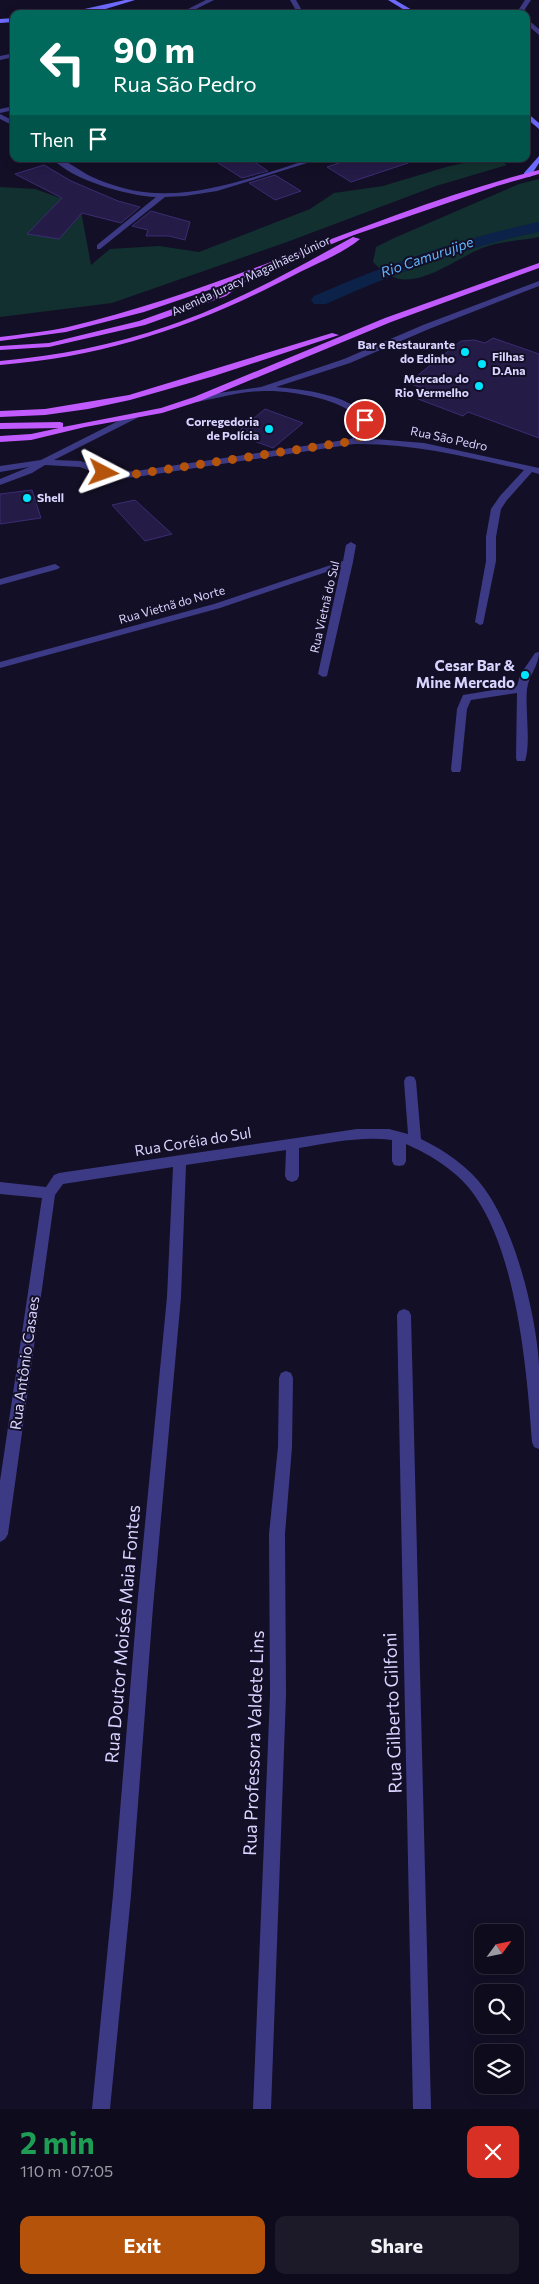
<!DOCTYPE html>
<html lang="en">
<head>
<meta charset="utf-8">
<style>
  :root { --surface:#0e0b1c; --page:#1c1929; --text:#f1f3f6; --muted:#9b9ba3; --line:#2e2b3b; --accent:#b45309 }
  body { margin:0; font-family:Commissioner,sans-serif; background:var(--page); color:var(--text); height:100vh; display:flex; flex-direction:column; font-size:19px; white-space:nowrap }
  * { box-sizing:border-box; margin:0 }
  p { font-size:16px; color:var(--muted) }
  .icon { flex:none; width:28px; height:28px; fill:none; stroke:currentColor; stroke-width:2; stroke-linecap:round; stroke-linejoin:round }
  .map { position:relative; height:2109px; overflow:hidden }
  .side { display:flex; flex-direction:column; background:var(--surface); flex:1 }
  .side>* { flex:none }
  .top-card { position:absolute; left:10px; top:10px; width:520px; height:152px; border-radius:10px; box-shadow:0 2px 12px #0003,0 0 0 1px var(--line); background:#00695c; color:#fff; overflow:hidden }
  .needle { width:32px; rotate:57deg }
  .fabs { position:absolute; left:474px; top:1924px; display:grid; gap:10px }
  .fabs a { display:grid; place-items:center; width:50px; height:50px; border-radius:10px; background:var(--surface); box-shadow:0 2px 12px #0003,0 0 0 1px var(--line); font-size:25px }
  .pin { position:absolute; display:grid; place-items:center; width:42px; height:42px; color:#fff; margin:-21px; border:2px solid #fff; border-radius:50%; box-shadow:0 1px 5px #0007 }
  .me { position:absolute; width:55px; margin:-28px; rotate:94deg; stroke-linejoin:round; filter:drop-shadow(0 0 4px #0008) }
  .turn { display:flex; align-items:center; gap:18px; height:105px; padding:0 20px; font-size:22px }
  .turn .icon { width:65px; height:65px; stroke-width:2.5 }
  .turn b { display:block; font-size:35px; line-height:42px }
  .then { display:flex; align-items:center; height:48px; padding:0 20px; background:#0003; gap:10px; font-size:19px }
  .round { display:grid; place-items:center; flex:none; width:52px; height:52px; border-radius:10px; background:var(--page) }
  .head { display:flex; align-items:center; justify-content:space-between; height:85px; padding:0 20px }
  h1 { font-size:30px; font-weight:700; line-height:38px; color:#1e9e55 }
  .primary-button { display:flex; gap:10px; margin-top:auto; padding:10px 20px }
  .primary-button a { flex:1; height:58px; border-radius:10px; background:var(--accent); color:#fff; font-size:20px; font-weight:700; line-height:58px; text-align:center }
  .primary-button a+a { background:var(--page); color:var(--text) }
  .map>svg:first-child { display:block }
</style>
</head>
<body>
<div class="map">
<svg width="539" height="2109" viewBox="0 0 539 2109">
  <rect width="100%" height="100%" fill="#130f26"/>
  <g fill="#12302f">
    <polygon points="482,159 497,159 507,165 436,186 287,242 112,303 0,317 0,187 35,189 80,205 91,265 110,249 159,246 199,252 310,209 334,193 383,186 446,167"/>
    <path d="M539 179V237C520 241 500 241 482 248 457 258 418 290 391 276 385 273 378 267 373 262L376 247 394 238 519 184Z"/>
  </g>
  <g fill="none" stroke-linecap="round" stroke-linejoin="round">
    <path fill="#0c2248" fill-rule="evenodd" d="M539 222V232C465 247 395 273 326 304H314L311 300 314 296C387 264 461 238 539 222Z"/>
  </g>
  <g fill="#241b47" stroke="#3b2d73">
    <polygon points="212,159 250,159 268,171 242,178"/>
    <polygon points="351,159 407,159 408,163 351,182 327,167"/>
    <polygon points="44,165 71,181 118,201 140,207 121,223 82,213 59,239 27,234 62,198 15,174"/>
    <polygon points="275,175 301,191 275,200 249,183"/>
    <polygon points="151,211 190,222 185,240 169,236 146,236 148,230 132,226"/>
    <polygon points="493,338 539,354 539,438 468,412 463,416 418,399 429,390 408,383 461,341 474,340 485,343"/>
    <polygon points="265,409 303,423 273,448 235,434"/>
    <polygon points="32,490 41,518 0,524 0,494"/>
    <polygon points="135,500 172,534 145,541 112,505"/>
  </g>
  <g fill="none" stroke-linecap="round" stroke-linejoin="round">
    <g fill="#3d3a85" fill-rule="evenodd">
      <polygon points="206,0 214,0 186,14 178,14"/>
      <polygon points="290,0 296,0 304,14 298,14"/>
      <polygon points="525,0 531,0 525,9 526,14 520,14 519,9"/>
      <polygon points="526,18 539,29 539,35 526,24"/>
      <polygon points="14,53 14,57 0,60 0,56"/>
      <polygon points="14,106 14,110 0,113 0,109"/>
      <polygon points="0,114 14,121 14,126 0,119"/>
      <path d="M53 159C67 159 78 170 90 176 100 181 112 185 123 188 185 205 252 177 311 159H320L217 191 185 196 165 197 100 249H97V245L156 197C128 196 72 180 53 159Z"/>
      <path d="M539 281V286L429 329 350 363 276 387C300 389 354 395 366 418 371 426 370 432 363 438L424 443 539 468V474L532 472 507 500 501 509 496 537V561L483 624 480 625 475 622 486 561V537L491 509 500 496 524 470C467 457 413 443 354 444L136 477 118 478 101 475 80 467 45 465 32 473 0 485V479L29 467 0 472V466L41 460 134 413 138 416 137 418 54 460 81 461 106 471 118 472 136 471 351 439 361 429C362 400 287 390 265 391 243 391 219 398 197 402L193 399 197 396 261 387 344 359 423 325Z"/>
      <polygon points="351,542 356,545 353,562 327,676 323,677 318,674 341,567 220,608 0,668 0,662 214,604 343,561 346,545"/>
      <polygon points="55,564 60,567 58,569 0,585 0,579"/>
      <path d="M539 652C539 666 529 674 527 689 525 707 531 745 525 761H517L516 758 517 693 471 700 467 709 461 769 460 772H452L451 769 457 709 463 695 517 686 520 675 535 653Z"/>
      <path d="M410 1076 414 1077 416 1081 421 1139C444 1150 469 1167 484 1188 515 1230 536 1313 539 1365 539 1393 539 1421 539 1449L534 1447 532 1442C527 1370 517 1256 475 1196 459 1172 431 1155 406 1144V1161L404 1165 399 1166 394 1165 392 1161V1140C361 1136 330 1143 299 1148V1176L297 1180 292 1182 287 1180 285 1176 286 1150 186 1165 181 1297 153 1607 131 1895 110 2109H92L113 1895 137 1607 167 1297 173 1167 63 1184 55 1195 8 1534 5 1539 0 1542V1481L42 1198 0 1194V1182L46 1187 54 1175 59 1173 357 1129H389L408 1134 404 1081 406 1077Z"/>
      <polygon points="404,1309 409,1311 411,1315 431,2109 413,2109 397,1315 399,1311"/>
      <polygon points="286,1371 291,1373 293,1378 292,1447 285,1534 286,1695 271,2109 253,2109 270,1695 269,1534 278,1447 279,1378 281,1373"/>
    </g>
    <g fill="#6f6bff" fill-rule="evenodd">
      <polygon points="125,0 135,0 99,11 62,14"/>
      <polygon points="388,0 395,0 419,14 411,14"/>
      <polygon points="14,18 14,22 0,23 0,19"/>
      <polygon points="526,112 539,123 539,129 526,118"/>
      <polygon points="539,156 539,163 530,177 524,177 524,173"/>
    </g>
    <g fill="#c25bff" fill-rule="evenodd">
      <path d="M539 170V174L497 186 354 235 262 272 144 312 66 332 0 341V337C22 334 46 332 68 327 229 289 378 211 539 170Z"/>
      <path d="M353 237 360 239C345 252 318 263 300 272 201 324 111 356 0 365V361C57 356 114 345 168 326 233 304 293 270 353 237Z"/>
      <polygon points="539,263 539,268 391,322 200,401 162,413 85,427 31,440 0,442 0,436 31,434 59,428 0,429 0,423 60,422 63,423 63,427 161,408 194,397 385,318"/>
      <polygon points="239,279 246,281 226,296 145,325 49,347 0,350 0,346 49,343 139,321 220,292"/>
      <polygon points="332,333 339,335 214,376 130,400 88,409 45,415 0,417 0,411 45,409 129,395"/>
    </g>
  </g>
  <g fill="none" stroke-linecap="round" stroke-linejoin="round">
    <path stroke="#b45309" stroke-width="9" stroke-dasharray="0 16.2" d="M104 473 136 474 354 441C363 435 367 432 365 420"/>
  </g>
  <g fill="#00e5ff" stroke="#130f26" stroke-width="2">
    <circle cx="465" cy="352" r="5"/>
    <circle cx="482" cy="364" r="5"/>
    <circle cx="479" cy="386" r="5"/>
    <circle cx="269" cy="429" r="5"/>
    <circle cx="27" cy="498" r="5"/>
    <circle cx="525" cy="675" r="5"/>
  </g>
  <g text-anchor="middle" stroke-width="4" stroke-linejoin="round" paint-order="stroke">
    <g font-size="12" fill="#d9d4ff" stroke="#130f26">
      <text transform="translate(251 276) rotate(-25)" y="4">Avenida Juracy Magalhães Júnior</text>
      <text transform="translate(449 439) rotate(12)" y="4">Rua São Pedro</text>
      <text transform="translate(172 605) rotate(-16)" y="4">Rua Vietnã do Norte</text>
      <text transform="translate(325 607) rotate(-77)" y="4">Rua Vietnã do Sul</text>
    </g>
    <g font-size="12" font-weight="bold" fill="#d9d4ff" stroke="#130f26" text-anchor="end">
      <text x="455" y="349">Bar e Restaurante<tspan x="455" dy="14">do Edinho</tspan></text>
      <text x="492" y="361" text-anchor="start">Filhas<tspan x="492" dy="14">D.Ana</tspan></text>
      <text x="469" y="383">Mercado do<tspan x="469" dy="14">Rio Vermelho</tspan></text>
      <text x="259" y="426">Corregedoria<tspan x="259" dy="14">de Polícia</tspan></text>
      <text x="37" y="502" text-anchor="start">Shell</text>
    </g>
    <g font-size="14" font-style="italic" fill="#62b6ff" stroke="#130f26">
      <text transform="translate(427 257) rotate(-19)" y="5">Rio Camurujipe</text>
    </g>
    <g font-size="15" font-weight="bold" fill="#d9d4ff" stroke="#130f26" text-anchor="end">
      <text x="515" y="671">Cesar Bar &amp;<tspan x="515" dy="17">Mine Mercado</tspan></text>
    </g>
    <g font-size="15" fill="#d9d4ff" stroke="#130f26">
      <text transform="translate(193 1142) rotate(-9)" y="5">Rua Coréia do Sul</text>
      <text transform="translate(25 1363) rotate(-82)" y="5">Rua Antônio Casaes</text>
    </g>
    <g font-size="18" fill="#d9d4ff" stroke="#130f26">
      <text transform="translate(123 1634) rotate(-85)" y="6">Rua Doutor Moisés Maia Fontes</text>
      <text transform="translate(393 1713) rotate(-92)" y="6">Rua Gilberto Gilfoni</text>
      <text transform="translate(254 1743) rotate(-88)" y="6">Rua Professora Valdete Lins</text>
    </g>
  </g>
</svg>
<div class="fabs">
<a><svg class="needle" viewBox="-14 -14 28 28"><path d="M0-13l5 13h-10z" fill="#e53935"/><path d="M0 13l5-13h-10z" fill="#9b9ba3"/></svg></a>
<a><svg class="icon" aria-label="search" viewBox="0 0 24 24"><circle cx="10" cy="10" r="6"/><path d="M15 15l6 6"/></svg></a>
<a><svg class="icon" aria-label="layers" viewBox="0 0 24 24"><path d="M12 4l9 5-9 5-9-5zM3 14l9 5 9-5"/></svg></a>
</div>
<div class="pin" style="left:365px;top:420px;background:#d93025"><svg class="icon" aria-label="arrive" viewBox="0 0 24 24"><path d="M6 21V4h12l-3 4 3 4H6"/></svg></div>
<svg class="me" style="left:104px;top:473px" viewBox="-20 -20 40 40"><path d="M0-17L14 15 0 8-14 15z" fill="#b45309" stroke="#fff" stroke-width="4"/></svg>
<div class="top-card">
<div class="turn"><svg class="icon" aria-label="left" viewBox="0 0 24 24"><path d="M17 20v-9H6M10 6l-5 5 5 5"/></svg><div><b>90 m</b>Rua São Pedro</div></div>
<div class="then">Then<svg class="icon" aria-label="arrive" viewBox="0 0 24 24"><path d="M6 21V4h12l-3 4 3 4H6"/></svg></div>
</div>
</div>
<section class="side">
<div class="head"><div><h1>2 min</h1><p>110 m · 07:05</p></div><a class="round" style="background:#d93025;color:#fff"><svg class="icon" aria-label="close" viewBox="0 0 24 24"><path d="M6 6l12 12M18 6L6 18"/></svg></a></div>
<div class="primary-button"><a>Exit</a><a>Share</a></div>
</section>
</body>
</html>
